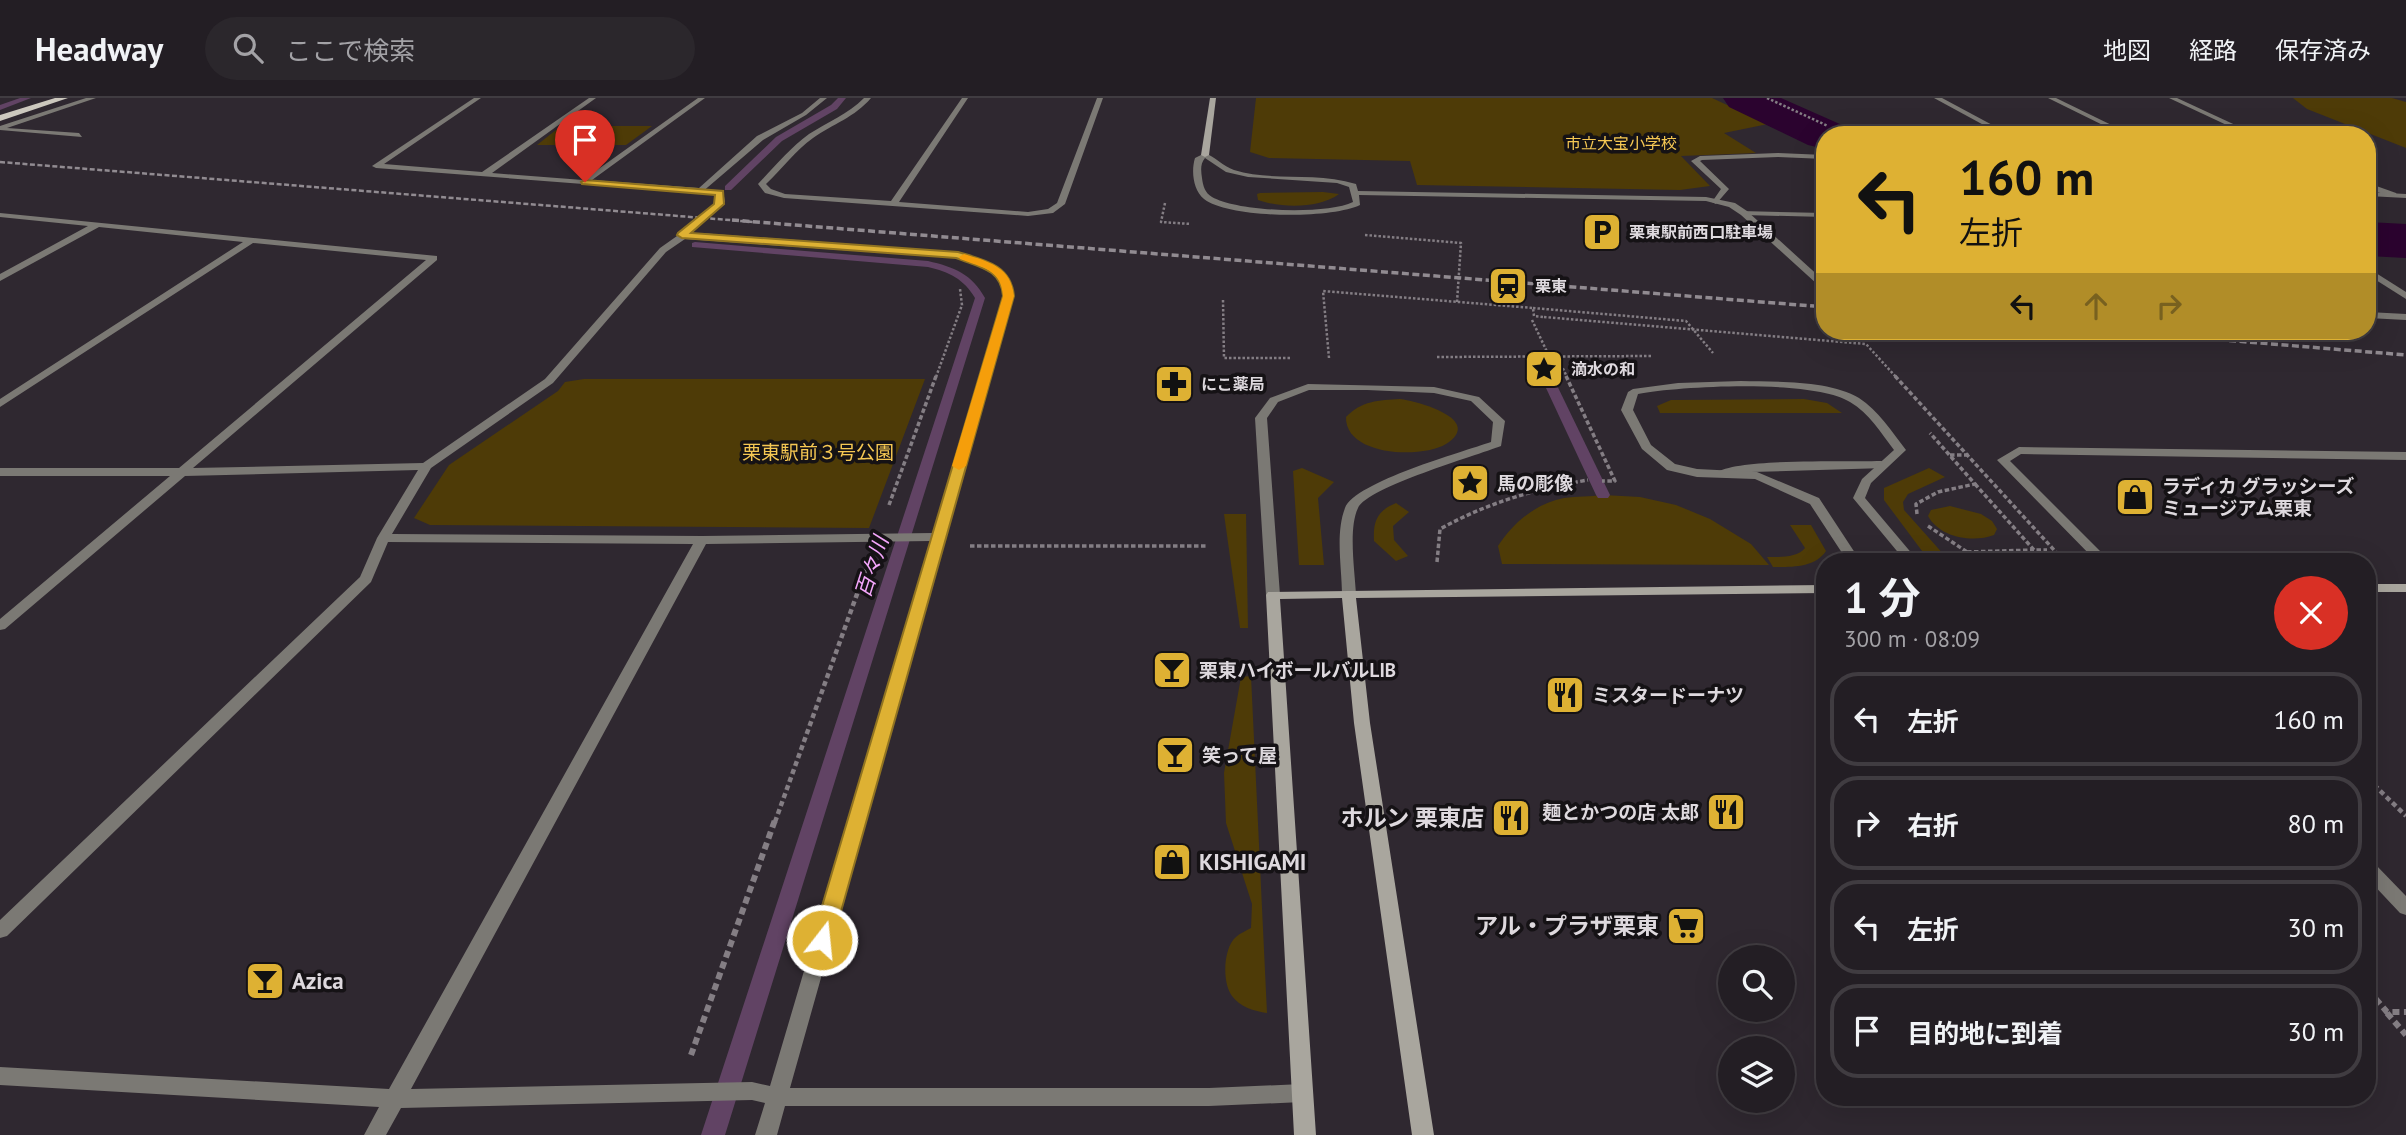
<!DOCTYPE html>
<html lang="ja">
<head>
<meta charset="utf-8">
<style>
  :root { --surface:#231e24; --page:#2b272c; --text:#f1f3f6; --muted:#a3a2a6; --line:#403c41 }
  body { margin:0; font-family:"PT Sans","Noto Sans JP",sans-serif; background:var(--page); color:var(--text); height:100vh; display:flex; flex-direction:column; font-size:26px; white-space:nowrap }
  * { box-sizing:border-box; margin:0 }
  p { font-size:23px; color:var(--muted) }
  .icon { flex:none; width:38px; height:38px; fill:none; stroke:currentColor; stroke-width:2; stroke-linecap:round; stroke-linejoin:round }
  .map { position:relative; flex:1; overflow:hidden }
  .details { position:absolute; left:1816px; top:455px; width:560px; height:553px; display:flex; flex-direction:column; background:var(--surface); border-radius:28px; box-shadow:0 7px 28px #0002,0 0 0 2px var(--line) }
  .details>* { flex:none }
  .banner { position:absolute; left:1816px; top:28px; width:560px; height:214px; border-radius:28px; box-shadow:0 7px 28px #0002,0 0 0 2px var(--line); background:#deb133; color:#111; overflow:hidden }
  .tools { position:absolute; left:1718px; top:847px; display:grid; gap:14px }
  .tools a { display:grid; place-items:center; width:77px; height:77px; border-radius:50%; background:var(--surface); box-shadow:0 7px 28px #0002,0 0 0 2px var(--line); font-size:35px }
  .pin { position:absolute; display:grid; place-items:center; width:60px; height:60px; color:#fff; margin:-72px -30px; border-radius:50% 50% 50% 0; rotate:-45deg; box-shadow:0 0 7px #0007 }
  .pin .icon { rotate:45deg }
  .me { position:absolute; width:77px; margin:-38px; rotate:16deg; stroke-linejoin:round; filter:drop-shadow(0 0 5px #0008) }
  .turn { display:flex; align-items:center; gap:24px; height:147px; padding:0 28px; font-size:32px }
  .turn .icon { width:91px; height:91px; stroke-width:2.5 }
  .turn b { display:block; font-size:49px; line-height:60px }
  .lanes { display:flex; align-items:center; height:66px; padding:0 28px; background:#0003; justify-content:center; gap:35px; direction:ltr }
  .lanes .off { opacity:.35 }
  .round { display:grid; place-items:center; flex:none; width:74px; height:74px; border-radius:37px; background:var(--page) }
  .headline { display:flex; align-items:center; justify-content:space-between; height:119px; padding:0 28px }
  h1 { font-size:42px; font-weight:700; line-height:52px }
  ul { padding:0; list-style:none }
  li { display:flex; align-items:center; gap:21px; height:94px; margin:0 14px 10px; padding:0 14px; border:4px solid var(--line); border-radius:28px }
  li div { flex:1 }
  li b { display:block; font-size:26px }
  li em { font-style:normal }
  header { display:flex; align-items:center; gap:42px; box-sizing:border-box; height:98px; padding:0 35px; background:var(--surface); border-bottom:2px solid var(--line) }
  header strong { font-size:33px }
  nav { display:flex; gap:38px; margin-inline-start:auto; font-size:24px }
  .search { width:490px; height:63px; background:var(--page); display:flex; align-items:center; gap:18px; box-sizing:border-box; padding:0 24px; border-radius:38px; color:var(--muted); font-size:26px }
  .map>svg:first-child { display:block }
</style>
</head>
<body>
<header>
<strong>Headway</strong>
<div class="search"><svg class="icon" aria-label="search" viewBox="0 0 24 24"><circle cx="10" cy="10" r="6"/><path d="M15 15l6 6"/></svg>ここで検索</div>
<nav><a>地図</a><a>経路</a><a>保存済み</a></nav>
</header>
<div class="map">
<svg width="2406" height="1037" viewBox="0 0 2406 1037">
  <rect width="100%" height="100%" fill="#2f2830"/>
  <g fill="#4e3b07">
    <polygon points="1256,0 1712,0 1768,26 1724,35 1756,55 1681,58 1710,88 1680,92 1417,87 1410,63 1269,60 1250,54"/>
    <polygon points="2293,0 2392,0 2406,4 2406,50 2307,11"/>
    <polygon points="561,28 652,28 626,47 537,47"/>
    <path d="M1323 94 1339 96C1319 111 1280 110 1258 102L1257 96 1260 95Z"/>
    <polygon points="584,281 925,281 869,430 430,427 414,420 449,367 558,293 565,284"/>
    <path d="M1400 301C1416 303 1485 321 1446 346 1421 361 1345 358 1346 319 1361 303 1379 302 1400 301Z"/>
    <polygon points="1804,301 1827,305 1842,315 1660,315 1657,308 1671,302"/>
    <polygon points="1302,370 1334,384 1318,400 1324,467 1299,467 1293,373"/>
    <polygon points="1929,370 1945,379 1908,396 1903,404 1904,412 1945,458 1959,464 1928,461 1884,402 1884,390"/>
    <path d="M1603 397 1640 399 1676 407 1710 421 1751 446 1769 467 1502 466 1498 448C1514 424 1535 406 1564 400 1577 398 1590 399 1603 397Z"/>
    <path d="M1396 405 1409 414 1393 428 1394 442 1408 458 1396 463 1374 443C1373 423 1377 413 1396 405Z"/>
    <path d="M1950 408 1981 416 1992 423 1997 431 1994 437C1973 445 1940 440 1928 418L1931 412Z"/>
    <polygon points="1224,416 1246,416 1248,530 1240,530"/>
    <path d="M1790 427H1811L1826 453C1815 470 1791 469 1773 469L1767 459C1779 459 1797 460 1805 450Z"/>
    <path d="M1251 578 1267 915C1254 913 1240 909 1232 898 1222 885 1223 850 1236 839 1240 835 1246 833 1251 830L1252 806 1226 725 1224 675 1241 579Z"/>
  </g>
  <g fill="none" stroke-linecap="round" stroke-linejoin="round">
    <g fill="#614364" fill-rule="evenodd">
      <polygon points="20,0 31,0 0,12 0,7"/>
      <polygon points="838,0 846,0 837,11 782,43 731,92 725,92 725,88 776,39 831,7"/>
      <path d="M695 144 928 163C954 169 972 176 985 200L725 1037H701L975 200C964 181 949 174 928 169L692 149V145Z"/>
      <polygon points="1545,271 1551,275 1610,397 1608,400 1598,400 1596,397 1539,275"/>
    </g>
    <g fill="#2b032f" fill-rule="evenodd">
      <polygon points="1723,0 1781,0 1842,27 1849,37 1825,37 1825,51 1808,47 1729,9"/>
      <polygon points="2368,124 2406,126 2406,160 2368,158"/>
    </g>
    <g stroke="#847e84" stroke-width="2.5" stroke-dasharray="2.5 2" stroke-linecap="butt">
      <polyline points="1767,0 1828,28"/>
      <polyline points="1165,105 1161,124 1191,126"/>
      <polyline points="1365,137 1461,145 1457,204"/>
      <polyline points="1223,202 1224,260 1292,260"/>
      <polyline points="1533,210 1686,223 1713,255"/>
      <polyline points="1532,222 1549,258"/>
      <polyline points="1557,258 1567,279"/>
      <polyline points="1437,259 1652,258"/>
      <polyline points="1329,260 1323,193 1533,210 1534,218 1544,219"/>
      <polyline points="936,279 962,207 960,191"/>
    </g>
    <g stroke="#847e84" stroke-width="3.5" stroke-dasharray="4.5 2.5" stroke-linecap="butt">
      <polyline points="1566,278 1615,383 1602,383"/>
      <polyline points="1950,357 1970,357"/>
      <polyline points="1975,386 2034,452 2047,452"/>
      <polyline points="889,407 936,278"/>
      <polyline points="1917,416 1916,406 1938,394 1975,386 1930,335"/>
      <polyline points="1928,428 1967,454 1973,464"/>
      <polyline points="970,448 1207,448"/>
      <polyline points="1967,454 2034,452"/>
      <path d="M1437 464 1440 431C1487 405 1535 391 1588 382"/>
      <polyline points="864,476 866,471"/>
    </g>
    <g stroke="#847e84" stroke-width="4.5" stroke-dasharray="5 3.5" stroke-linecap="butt">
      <polyline points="2368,681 2406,718"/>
      <polyline points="775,724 865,474"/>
    </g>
    <g stroke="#847e84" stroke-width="6" stroke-dasharray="7 4.5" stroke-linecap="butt">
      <polyline points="2368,892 2387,914 2406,914"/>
      <polyline points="2387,915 2406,937"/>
      <polyline points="691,957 775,722"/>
    </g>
    <g fill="#7b7974" fill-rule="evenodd">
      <polygon points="1934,0 1942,0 2011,37 2002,37"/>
      <polygon points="2169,0 2177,0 2257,37 2248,37"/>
      <polygon points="1778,55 1825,57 1825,61 1778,59 1702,62 1700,63 1729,91 1716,106 1712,104 1721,91 1691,63 1700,58"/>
      <polygon points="2368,85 2396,95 2397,97 2390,99 2368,90"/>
      <polygon points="698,91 723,93 725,104 685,139 679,139 679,135 717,103 716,97 698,95"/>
      <polygon points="1741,113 1825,115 1825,119 1744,117 1741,117"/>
      <path d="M1881 363 1885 364V370L1751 374 1722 379 1716 375C1736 360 1850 364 1881 363Z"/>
    </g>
    <g fill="#7b7974" fill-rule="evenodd">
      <polygon points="86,0 96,0 7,30 79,35 82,39 0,32 0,28"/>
      <polygon points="474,0 481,0 384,66 482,74 589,0 596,0 492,75 583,82 698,0 705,0 592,82 699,90 757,38 802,15 820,0 827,0 806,17 763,42 701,95 376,70 372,68"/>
      <path d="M864 0H871C855 19 833 26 813 40 795 53 782 71 766 86L771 91 785 96 891 103 962 0H968L899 104 1028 114 1048 111 1057 105 1097 0H1103L1065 106 1053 115 1028 118 784 100 765 95 758 86C774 69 790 50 809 36 828 24 848 16 864 0Z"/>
      <polygon points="2048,0 2056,0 2132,37 2123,37"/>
      <path d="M1205 55C1215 59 1223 68 1234 72 1272 84 1314 73 1356 86L1358 93 1706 99 1735 105 1747 113 1822 181H1825V187L1817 186 1741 117 1729 109 1706 103 1359 97 1360 107C1331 121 1230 121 1204 101 1193 92 1191 73 1195 60ZM1205 60 1226 74 1248 79 1337 85 1349 89 1353 104C1326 117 1238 114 1212 99 1205 95 1203 88 1202 80 1201 73 1200 66 1205 60Z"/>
      <polygon points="2368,94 2406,96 2406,100 2368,98"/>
      <path d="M0 115 437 158V162L193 370 423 365 545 281 660 150 677 138 700 135 958 154C984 162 1007 168 1013 198L790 990H1209L1302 986 1309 988 1312 995 1309 1002 1302 1004 1209 1008H785L777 1037H755L765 1005 752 1002 401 1010 386 1037H364L379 1009 0 987V969L389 991 693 446 388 444 371 484 7 838 0 840V822L360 479 377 440 418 372 185 378 5 531 0 532V521L170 378H0V370H179L426 162 253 145 0 309V301L243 144 99 129 0 183V176L88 128 0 119ZM685 141 957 160C981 167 999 170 1003 198L933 435 702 438 392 436 431 370 553 285 666 154ZM931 443 770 988 752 984 411 991 706 446Z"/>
      <polygon points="2368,170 2406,194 2406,201 2368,177"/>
      <polygon points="2368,214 2406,216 2406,222 2368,220"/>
      <path d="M1741 283C1775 284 1829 282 1859 300 1878 312 1892 334 1906 352L1871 385 1865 400 1919 464H1906L1853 400 1862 381 1894 352C1881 335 1869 315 1850 304 1813 281 1682 288 1638 296L1633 312 1651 347 1675 366 1697 371 1757 374 1819 400 1861 464H1848L1810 406 1755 381 1697 379 1667 372 1642 351 1621 312 1628 294 1633 291 1678 285Z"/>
      <path d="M1308 286 1434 289 1479 299 1505 323 1501 348C1475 358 1368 389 1358 410 1348 431 1355 474 1356 497L1349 501 1342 497C1342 470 1335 436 1345 410 1355 384 1462 354 1491 344L1493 324 1471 303 1434 295 1367 292H1309L1278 304 1267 320 1280 497 1273 501 1266 497 1255 320 1270 300Z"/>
      <polygon points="2019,349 2406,354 2406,362 2021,356 2010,363 2111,464 2097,464 1997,362"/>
      <polygon points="2368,763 2374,765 2406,798 2406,817 2400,815 2368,781"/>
    </g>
    <g fill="#a9a69e" fill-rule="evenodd">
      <polygon points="1210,0 1216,0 1209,57 1205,59 1201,57"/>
      <rect x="2368" y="486" width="38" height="8"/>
      <polygon points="1825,487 1825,495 1356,500 1370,625 1434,1037 1412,1037 1354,625 1342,500 1280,501 1316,1037 1294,1037 1266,497 1268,494"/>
    </g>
    <polygon fill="#ccc8be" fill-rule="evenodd" points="55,0 68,0 0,23 0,17"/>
    <polyline stroke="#918b91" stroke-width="2.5" stroke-dasharray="5 2.5" stroke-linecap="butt" points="0,64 754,124"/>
    <g stroke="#918b91" stroke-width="3.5" stroke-dasharray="7 3.5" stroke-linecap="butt">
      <polyline points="732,122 1825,209"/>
      <polyline points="2114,233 2406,257"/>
    </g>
    <polyline stroke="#847e84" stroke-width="2.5" stroke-dasharray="2.5 2" stroke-linecap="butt" points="1544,219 1866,246 1896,279"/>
    <polyline stroke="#847e84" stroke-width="3.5" stroke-dasharray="4.5 2.5" stroke-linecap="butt" points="1895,278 2065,464"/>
  </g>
  <path fill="#deb133" stroke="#907321" stroke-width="2" d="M585 82 723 93 724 106 691 135 958 154C985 162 1011 167 1014 198L833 842 830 848 822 850 815 848 812 842 1003 198C1001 171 979 169 956 160L682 140 677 137 678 135 714 106 715 97 582 86 581 84Z"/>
  <path fill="#f59e0b" d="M964 156C990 164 1011 169 1014 198L966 368 959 372 952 368 1003 198C1001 171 983 170 960 161L959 159Z"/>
  <defs>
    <g id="parking-square" transform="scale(2.0125)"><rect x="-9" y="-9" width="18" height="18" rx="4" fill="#deb133" stroke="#151215"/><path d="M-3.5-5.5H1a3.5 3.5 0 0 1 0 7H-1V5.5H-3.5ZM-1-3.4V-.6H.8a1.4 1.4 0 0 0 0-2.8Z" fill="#111"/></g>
    <g id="station-square" transform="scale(2.0125)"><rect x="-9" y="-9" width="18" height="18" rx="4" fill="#deb133" stroke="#151215"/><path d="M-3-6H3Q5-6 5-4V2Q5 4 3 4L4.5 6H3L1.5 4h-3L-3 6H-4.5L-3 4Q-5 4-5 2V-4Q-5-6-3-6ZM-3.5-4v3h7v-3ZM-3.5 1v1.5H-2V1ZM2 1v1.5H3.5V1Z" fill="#111"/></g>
    <g id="sight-square" transform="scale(2.0125)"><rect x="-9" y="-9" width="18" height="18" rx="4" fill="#deb133" stroke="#151215"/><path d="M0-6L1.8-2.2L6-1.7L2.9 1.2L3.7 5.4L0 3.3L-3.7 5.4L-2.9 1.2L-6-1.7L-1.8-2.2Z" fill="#111"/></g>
    <g id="pharmacy-square" transform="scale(2.0125)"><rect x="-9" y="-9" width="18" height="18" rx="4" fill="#deb133" stroke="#151215"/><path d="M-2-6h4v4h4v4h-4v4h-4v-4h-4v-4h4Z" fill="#111"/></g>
    <g id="shop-square" transform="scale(2.0125)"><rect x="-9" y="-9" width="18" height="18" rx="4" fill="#deb133" stroke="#151215"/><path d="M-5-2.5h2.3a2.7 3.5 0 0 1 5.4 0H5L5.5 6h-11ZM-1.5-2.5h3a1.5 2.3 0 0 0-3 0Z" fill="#111"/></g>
    <g id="bar-square" transform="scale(2.0125)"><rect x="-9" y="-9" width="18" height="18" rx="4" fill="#deb133" stroke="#151215"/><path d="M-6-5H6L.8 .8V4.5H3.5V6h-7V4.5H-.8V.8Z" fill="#111"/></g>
    <g id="restaurant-square" transform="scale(2.0125)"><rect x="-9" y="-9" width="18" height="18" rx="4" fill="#deb133" stroke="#151215"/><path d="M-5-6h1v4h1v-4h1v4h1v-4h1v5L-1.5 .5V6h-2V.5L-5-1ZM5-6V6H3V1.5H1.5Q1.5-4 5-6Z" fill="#111"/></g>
    <g id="supermarket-square" transform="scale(2.0125)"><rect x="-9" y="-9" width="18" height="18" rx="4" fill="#deb133" stroke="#151215"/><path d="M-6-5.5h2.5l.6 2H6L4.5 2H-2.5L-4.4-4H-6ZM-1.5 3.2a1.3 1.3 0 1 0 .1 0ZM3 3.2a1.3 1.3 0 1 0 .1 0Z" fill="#111"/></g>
  </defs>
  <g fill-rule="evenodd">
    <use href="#parking-square" x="1602" y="134"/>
    <use href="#station-square" x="1508" y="188"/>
    <use href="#sight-square" x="1544" y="271"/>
    <use href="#pharmacy-square" x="1174" y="286"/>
    <use href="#sight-square" x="1470" y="385"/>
    <use href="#shop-square" x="2135" y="399"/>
    <use href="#bar-square" x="1172" y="572"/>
    <use href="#restaurant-square" x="1565" y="597"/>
    <use href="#bar-square" x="1175" y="657"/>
    <use href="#restaurant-square" x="1726" y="714"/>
    <use href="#restaurant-square" x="1511" y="720"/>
    <use href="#shop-square" x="1172" y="764"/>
    <use href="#supermarket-square" x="1686" y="828"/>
    <use href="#bar-square" x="265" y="883"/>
  </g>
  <g text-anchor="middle" stroke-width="7" stroke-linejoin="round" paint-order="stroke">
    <g font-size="16" fill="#f6c853" stroke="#151215">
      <text x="1621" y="51">市立大宝小学校</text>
    </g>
    <g font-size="16" font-weight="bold" fill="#ded9de" stroke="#151215" text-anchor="start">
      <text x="1629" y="140">栗東駅前西口駐車場</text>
      <text x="1535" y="194">栗東</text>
      <text x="1571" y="277">滴水の和</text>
      <text x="1201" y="292">にこ薬局</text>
    </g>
    <g font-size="19" fill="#f6c853" stroke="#151215">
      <text x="818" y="361">栗東駅前３号公園</text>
    </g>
    <g font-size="19" font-weight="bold" fill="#ded9de" stroke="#151215" text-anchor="start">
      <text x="1497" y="392">馬の彫像</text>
      <text x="2162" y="395">ラディカ グラッシーズ<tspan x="2162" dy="22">ミュージアム栗東</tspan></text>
      <text x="1199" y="579">栗東ハイボールバルLIB</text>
      <text x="1592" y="604">ミスタードーナツ</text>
      <text x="1202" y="664">笑って屋</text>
      <text x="1699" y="721" text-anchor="end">麺とかつの店 太郎</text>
    </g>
    <g font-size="21" font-style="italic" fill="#f4a6fb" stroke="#151215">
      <text transform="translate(872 469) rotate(-72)" y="7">百々川</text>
    </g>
    <g font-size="23" font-weight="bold" fill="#ded9de" stroke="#151215" text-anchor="end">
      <text x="1484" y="728">ホルン 栗東店</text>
      <text x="1199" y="772" text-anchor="start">KISHIGAMI</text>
      <text x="1659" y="836">アル・プラザ栗東</text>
      <text x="292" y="891" text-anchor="start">Azica</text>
    </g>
  </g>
</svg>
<div class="tools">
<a><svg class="icon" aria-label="search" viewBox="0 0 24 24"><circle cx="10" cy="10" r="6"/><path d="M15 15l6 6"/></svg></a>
<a><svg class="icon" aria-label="layers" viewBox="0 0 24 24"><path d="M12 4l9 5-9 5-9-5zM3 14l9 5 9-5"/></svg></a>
</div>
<div class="pin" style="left:585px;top:84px;background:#d93025"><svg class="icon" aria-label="arrive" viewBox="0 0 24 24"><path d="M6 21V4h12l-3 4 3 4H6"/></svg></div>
<svg class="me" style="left:822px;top:842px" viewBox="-20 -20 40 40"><circle r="17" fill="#deb133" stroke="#fff" stroke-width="3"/><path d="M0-11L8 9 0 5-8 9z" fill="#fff"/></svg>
<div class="banner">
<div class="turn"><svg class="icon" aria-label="left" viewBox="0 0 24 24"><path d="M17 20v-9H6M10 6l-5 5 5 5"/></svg><div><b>160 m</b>左折</div></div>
<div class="lanes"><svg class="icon" aria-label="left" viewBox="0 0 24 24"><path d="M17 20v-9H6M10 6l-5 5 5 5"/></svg><svg class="icon off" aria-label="ahead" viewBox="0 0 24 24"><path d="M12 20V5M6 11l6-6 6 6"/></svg><svg class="icon off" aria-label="right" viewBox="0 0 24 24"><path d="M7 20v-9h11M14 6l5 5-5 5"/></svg></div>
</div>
<section class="details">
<div class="headline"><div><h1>1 分</h1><p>300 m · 08:09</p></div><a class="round" style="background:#d93025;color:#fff"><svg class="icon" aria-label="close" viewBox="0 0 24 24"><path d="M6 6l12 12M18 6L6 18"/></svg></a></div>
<ul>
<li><svg class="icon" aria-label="left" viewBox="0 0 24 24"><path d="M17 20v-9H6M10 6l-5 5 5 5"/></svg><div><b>左折</b></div><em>160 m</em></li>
<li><svg class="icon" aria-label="right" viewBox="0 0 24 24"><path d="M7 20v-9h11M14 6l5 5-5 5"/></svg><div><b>右折</b></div><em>80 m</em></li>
<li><svg class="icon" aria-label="left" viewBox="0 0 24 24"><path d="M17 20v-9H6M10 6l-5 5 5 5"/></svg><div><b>左折</b></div><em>30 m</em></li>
<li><svg class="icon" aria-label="arrive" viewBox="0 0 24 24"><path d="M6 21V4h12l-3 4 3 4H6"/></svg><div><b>目的地に到着</b></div><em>30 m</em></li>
</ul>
</section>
</div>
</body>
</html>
